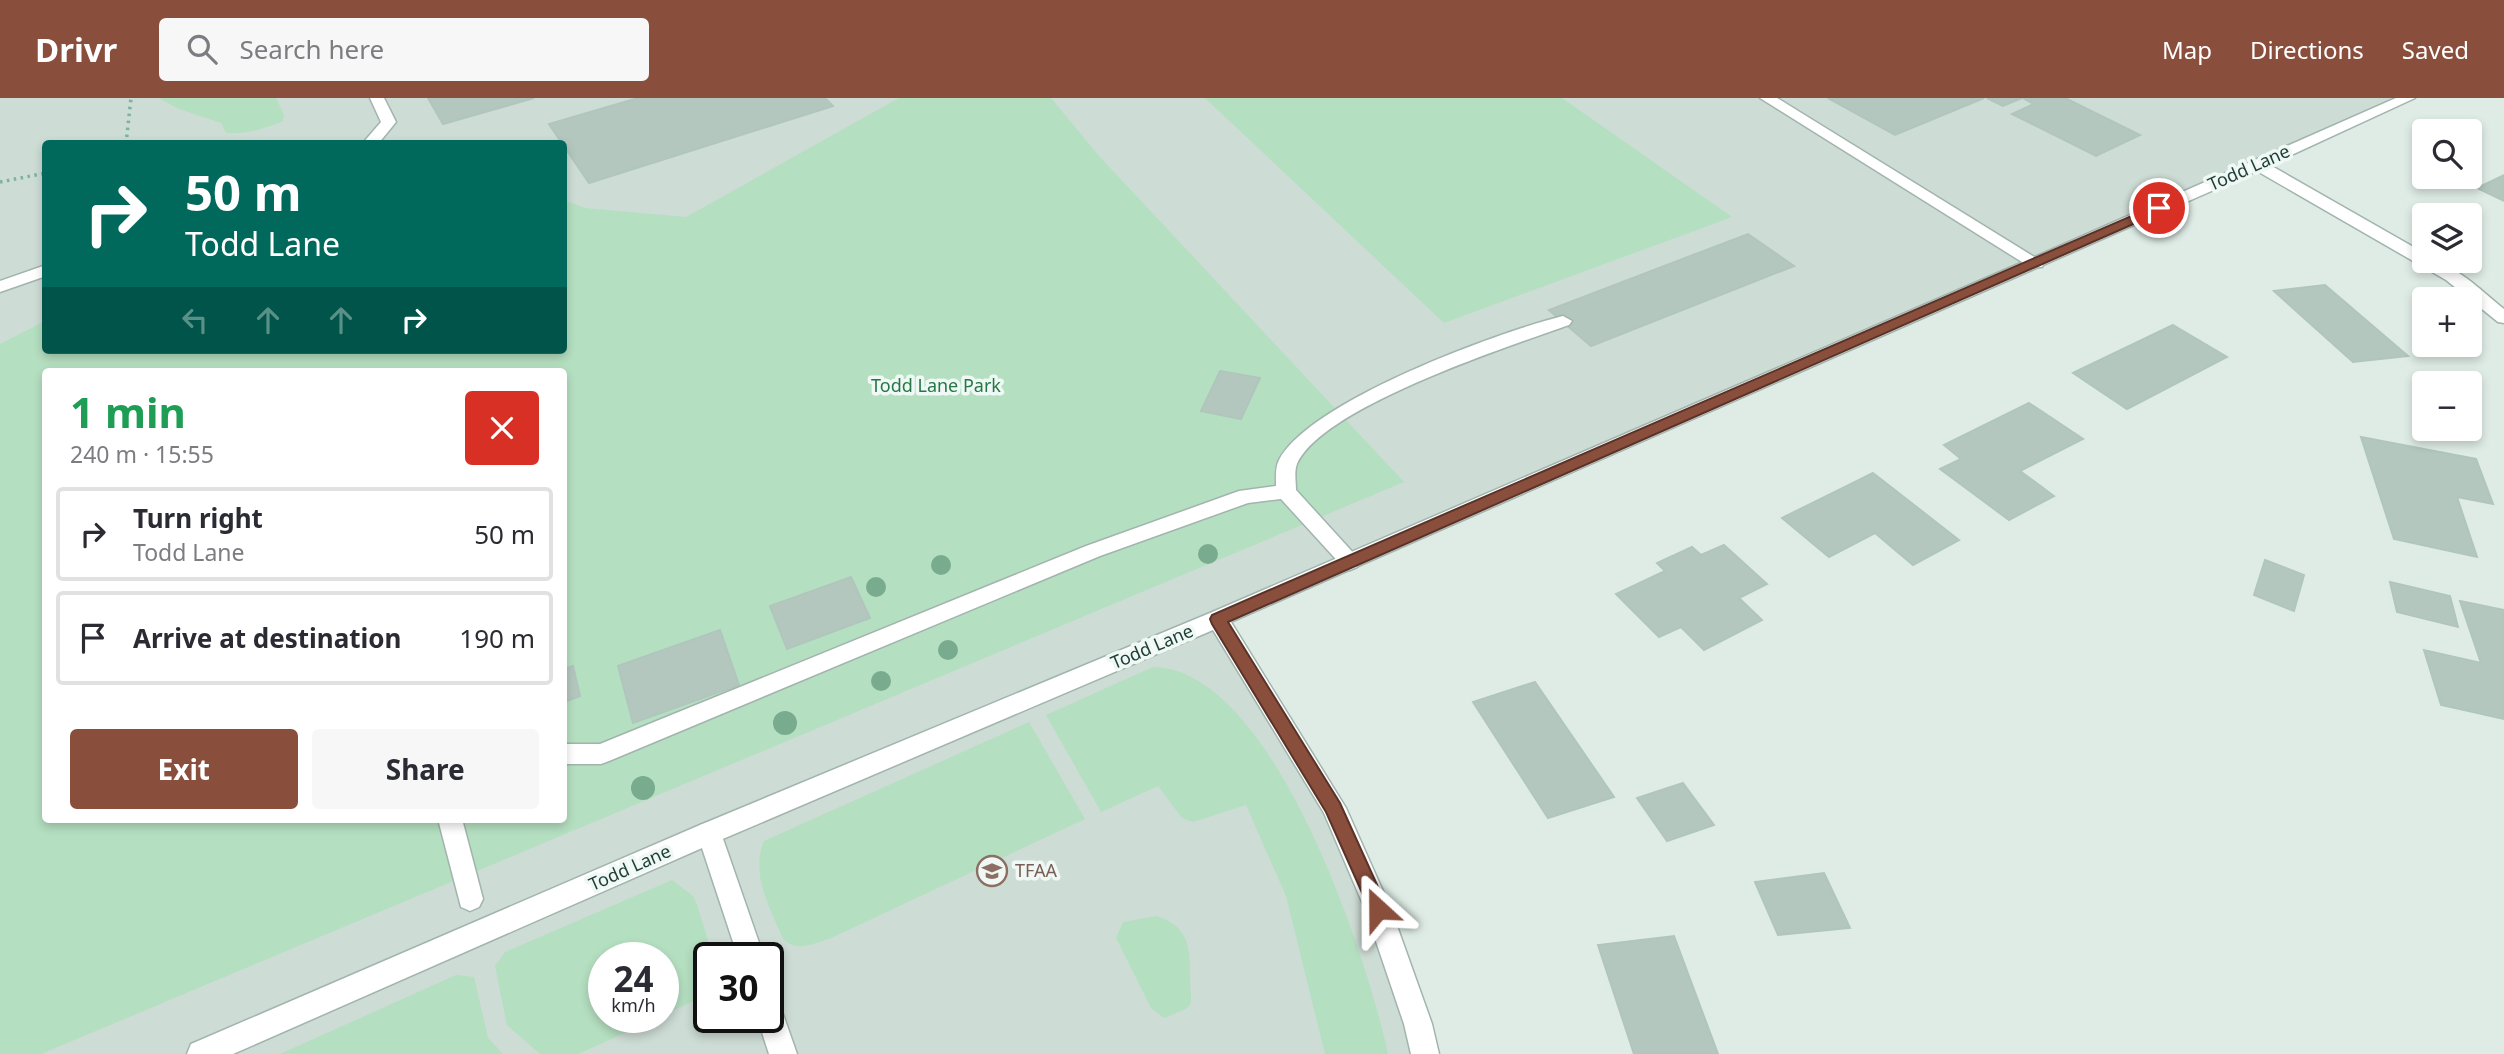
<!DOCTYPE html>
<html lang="en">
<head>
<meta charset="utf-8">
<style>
  :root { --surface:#fff; --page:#f7f7f7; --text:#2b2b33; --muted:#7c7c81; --line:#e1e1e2; --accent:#8a4e3d }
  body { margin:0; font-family:"Noto Sans",sans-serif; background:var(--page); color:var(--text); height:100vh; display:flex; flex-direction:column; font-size:26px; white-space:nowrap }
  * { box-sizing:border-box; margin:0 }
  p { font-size:23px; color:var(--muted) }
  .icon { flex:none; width:38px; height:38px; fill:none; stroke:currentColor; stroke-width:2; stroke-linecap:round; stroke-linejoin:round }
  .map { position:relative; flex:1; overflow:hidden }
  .details { position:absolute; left:42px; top:270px; width:525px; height:455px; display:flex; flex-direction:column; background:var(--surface); border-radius:7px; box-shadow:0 4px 10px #0003 }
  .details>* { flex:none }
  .top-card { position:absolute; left:42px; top:42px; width:525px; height:214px; border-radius:7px; box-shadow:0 4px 10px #0003; background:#00695c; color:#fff; overflow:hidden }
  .buttons { position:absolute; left:2412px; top:21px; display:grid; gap:14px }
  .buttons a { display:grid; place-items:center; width:70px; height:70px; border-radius:7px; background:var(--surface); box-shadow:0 4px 10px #0003; font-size:35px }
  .speed { position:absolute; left:588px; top:844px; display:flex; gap:14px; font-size:35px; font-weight:700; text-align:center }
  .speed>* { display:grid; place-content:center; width:91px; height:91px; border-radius:50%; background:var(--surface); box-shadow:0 4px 10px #0003; line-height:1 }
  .speed small { font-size:18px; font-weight:400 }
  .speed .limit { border:4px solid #111; border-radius:10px; background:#fff; color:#111 }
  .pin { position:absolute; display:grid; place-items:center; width:60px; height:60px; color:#fff; margin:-30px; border:4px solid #fff; border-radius:50%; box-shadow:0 2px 7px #0007 }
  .me { position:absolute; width:77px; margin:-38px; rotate:336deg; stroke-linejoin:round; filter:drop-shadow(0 0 5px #0008) }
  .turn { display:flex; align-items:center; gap:24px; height:147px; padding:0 28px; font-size:32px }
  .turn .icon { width:91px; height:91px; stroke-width:2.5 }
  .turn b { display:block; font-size:49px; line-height:60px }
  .lanes { display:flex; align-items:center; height:66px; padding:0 28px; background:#0003; justify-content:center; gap:35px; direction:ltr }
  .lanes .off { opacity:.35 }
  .round { display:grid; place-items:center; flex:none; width:74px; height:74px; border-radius:7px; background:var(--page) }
  .head { display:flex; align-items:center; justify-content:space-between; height:119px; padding:0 28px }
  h1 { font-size:42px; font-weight:700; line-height:52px; color:#1e9e55 }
  .cta { display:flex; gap:14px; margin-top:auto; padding:14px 28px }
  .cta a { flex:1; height:80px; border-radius:7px; background:var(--accent); color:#fff; font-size:28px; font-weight:700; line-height:80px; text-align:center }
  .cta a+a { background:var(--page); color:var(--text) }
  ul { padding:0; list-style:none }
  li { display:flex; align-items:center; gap:21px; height:94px; margin:0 14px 10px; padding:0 14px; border:4px solid var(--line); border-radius:7px }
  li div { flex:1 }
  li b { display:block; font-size:26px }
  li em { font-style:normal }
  header { display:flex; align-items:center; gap:42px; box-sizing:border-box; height:98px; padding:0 35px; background:var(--accent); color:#fff }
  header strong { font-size:33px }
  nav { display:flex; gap:38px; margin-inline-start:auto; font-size:24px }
  .search { width:490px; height:63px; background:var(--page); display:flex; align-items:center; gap:18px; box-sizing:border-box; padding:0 24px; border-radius:7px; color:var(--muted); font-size:26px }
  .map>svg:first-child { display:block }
</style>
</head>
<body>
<header>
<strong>Drivr</strong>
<div class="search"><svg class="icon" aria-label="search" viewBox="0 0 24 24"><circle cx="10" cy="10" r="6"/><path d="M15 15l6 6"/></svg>Search here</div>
<nav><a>Map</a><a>Directions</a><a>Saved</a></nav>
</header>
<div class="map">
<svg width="2504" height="956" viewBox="0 0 2504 956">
  <rect width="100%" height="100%" fill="#dfece6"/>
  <path fill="#cddcd5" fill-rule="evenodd" d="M0 0H2408L1218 521 1334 710 1425 956H0ZM46 46H564V252H46ZM46 273H564V721H46ZM604 859H663V919H604ZM709 859H768V919H709Z"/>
  <g fill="#b5dfc1" fill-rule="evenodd">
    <path d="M159 0H276L284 17 283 23C264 31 247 36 226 35L221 25 179 11Z"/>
    <path d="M899 0H1051L1099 58 1404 384 41 956H0V246L45 223 46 252H564V102L585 110 686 119ZM46 273H564V721H46Z"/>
    <polygon points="1205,0 1562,0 1732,119 1444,225"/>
    <path d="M1153 569C1273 570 1367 858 1388 956H1325L1286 798 1246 707 1193 724 1182 720 1158 688 1101 714 1046 617Z"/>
    <path d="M1029 624 1085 721 831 840C815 845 797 855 783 841 770 810 750 776 764 743Z"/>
    <polygon points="672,782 693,798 697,806 713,859 709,859 707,897 663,917 663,859 604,859 604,919 660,919 578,956 540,956 507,927 495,868 505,854"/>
    <path d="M1156 818C1197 831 1188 859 1191 896V905L1186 911 1164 920 1151 910 1116 840 1123 824Z"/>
    <polygon points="456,877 474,879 488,940 503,956 280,956"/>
  </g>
  <g fill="#b4c7bf" stroke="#b0c6bd" stroke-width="2">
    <polygon points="428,0 534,0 443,26"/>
    <polygon points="638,0 825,0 833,8 589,85 549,26"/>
    <polygon points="1828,0 1984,0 1895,37"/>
    <polygon points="1987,0 2022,0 2003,8"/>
    <polygon points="2023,0 2065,0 2140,37 2096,58 2012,16 2034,6"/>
    <polygon points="2504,77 2504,103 2477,90"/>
    <polygon points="1748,136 1794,168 1591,248 1549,212"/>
    <polygon points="2325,187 2408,258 2353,264 2274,193"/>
    <polygon points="2173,227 2227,259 2127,311 2073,275"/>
    <polygon points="1220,273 1260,280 1241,321 1201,313"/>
    <polygon points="2029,305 2083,341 2020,373 2054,398 2009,422 1940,371 1961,361 1944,347"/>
    <polygon points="2361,339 2476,361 2493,406 2457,399 2477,459 2394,441"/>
    <polygon points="1873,375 1959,442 1913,467 1875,435 1829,459 1782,420"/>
    <polygon points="1724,447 1767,486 1739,500 1762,522 1704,552 1681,529 1659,539 1616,496 1665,473 1657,465 1692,449 1701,457"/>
    <polygon points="2265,462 2304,477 2294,513 2254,497"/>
    <polygon points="851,479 870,520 787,551 770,508"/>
    <polygon points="2390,484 2450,498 2458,529 2397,514"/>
    <polygon points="2460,503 2504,512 2504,621 2441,607 2424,552 2481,565"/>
    <polygon points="720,532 739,587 633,625 618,568"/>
    <polygon points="573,568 580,598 564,604 564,571"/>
    <polygon points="1535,584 1614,699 1548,720 1473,604"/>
    <polygon points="1683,685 1714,727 1667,743 1637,700"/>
    <polygon points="1824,775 1850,830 1778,837 1755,784"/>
    <polygon points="1674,838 1718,956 1634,956 1598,847"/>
  </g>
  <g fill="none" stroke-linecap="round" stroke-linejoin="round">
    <g stroke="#a1b4ad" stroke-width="3">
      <g id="lane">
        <polygon points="370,0 384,0 396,24 378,46 362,46 381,24"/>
        <polygon points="1760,0 1777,0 2044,165 2042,169 2030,169"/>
        <polygon points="46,167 46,178 0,194 0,183"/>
        <path d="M1563 218 1572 223 1569 227C1510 248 1322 309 1297 366 1294 373 1296 384 1296 392L1357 459 1360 464 1357 469 1350 472 1343 469 1281 401 1248 405 1100 458 609 663 601 666H564V646H600L1086 448 1239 393 1276 388C1276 379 1275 370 1279 362 1310 303 1498 234 1563 218Z"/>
        <polygon points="438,721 462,721 483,801 479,809 470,813 461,809"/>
        <polygon points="709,724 718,727 721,735 764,859 738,859 697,735 700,727"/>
        <polygon points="768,898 778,902 797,956 769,956 757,919 768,919"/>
      </g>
    </g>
    <g stroke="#a1b4ad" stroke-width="3">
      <path id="street" d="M2396 0H2415L2270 67 2424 155V163C2454 163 2481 193 2504 211V225L2498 224 2446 182 2257 73 1231 524 1346 710 1391 811 1432 926 1439 956H1411L1404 926 1365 811 1324 715 1213 532 718 743 233 956H187L191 946 700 727 1210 515 2030 161Z"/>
    </g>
    <g stroke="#7cb2a2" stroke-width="3.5" stroke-dasharray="2.5 4.5" stroke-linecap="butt">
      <polyline points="126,46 131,0"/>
      <polyline points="0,84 46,75"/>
    </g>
    <use href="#lane" fill="#fff" fill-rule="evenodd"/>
    <use href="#street" fill="#fff" fill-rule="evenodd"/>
  </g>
  <g fill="#79ac8e">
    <circle cx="1208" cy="456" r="10"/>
    <circle cx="941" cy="467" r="10"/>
    <circle cx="876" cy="489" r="10"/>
    <circle cx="948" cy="552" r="10"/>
    <circle cx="881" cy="583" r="10"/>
    <circle cx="785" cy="625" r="12"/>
    <circle cx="643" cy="690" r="12"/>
  </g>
  <polygon fill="#8a4e3d" stroke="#5a3328" stroke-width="2" points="2159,106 2163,108 2163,113 1228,524 1340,705 1388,811 1385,817 1378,820 1372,817 1326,714 1212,526 1210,521 1212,517"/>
  <defs>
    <g id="school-ring" transform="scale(1.575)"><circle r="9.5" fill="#eff8f4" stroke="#8d6e63" stroke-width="1.5"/><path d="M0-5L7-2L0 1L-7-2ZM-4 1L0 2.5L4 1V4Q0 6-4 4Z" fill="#8d6e63"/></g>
  </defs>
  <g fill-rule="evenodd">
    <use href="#school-ring" x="992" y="773"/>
  </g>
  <g text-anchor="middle" stroke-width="7" stroke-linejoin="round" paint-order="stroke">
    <g font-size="18" fill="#1e3d35" stroke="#eff8f4">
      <text transform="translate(2249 70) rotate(-24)" y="6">Todd Lane</text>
      <text transform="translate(1152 549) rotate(-23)" y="6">Todd Lane</text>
      <text transform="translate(630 770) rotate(-24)" y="6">Todd Lane</text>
    </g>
    <g font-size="18" fill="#257846" stroke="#eff8f4">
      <text x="936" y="294">Todd Lane Park</text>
    </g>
    <g font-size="18" fill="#785e54" stroke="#eff8f4" text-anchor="start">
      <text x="1015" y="779">TFAA</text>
    </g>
  </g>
</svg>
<div class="buttons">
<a><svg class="icon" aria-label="search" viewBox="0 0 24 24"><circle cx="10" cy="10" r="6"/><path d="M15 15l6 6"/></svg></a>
<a><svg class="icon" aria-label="layers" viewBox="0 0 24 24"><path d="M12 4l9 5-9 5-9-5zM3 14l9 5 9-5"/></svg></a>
<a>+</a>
<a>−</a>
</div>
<div class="speed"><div>24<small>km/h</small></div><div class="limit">30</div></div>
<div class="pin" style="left:2159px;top:110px;background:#d93025"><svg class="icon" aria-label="arrive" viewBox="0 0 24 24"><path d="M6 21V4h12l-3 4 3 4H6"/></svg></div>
<svg class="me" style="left:1378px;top:811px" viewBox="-20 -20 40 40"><path d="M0-17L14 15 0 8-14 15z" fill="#8a4e3d" stroke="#fff" stroke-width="4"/></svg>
<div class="top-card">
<div class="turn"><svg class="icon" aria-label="right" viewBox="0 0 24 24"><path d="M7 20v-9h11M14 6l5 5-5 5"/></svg><div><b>50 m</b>Todd Lane</div></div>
<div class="lanes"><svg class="icon off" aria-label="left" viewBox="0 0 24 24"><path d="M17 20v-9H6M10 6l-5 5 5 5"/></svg><svg class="icon off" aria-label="ahead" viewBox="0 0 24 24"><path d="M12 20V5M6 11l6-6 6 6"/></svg><svg class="icon off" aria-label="ahead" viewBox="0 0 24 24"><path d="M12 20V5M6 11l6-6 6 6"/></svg><svg class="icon" aria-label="right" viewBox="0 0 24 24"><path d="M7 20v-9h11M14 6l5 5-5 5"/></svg></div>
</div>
<section class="details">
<div class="head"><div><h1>1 min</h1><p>240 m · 15:55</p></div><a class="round" style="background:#d93025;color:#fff"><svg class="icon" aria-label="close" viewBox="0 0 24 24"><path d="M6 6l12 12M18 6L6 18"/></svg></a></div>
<ul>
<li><svg class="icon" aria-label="right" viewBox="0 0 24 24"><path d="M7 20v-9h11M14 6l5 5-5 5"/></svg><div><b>Turn right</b><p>Todd Lane</p></div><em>50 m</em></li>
<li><svg class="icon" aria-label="arrive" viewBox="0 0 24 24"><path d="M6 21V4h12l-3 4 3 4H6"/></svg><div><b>Arrive at destination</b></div><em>190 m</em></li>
</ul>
<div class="cta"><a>Exit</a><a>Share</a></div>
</section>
</div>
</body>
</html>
